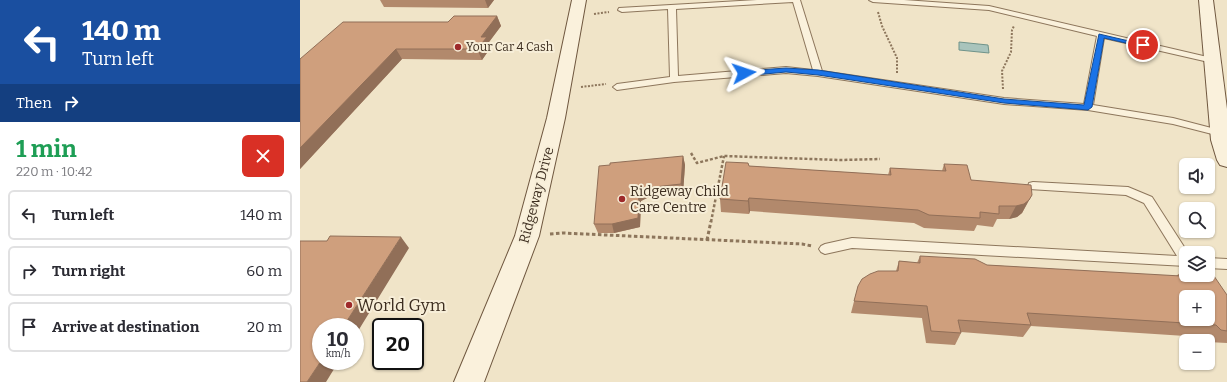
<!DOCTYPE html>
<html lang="en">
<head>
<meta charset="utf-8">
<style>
  :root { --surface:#fff; --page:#f2f2f3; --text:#2b2b33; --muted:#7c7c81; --line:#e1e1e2 }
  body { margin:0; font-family:Bitter,serif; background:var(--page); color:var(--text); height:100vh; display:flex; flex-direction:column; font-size:15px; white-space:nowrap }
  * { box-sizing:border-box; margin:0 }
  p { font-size:13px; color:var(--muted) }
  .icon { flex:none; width:22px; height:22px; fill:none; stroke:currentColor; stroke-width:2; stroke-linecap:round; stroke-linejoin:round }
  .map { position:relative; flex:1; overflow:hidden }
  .details { display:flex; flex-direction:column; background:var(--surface); width:300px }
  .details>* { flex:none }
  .top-card { background:#1a4fa0; color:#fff; overflow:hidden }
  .controls { position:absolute; left:879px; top:158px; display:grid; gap:8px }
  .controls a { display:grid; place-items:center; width:36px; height:36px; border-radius:6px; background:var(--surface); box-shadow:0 1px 3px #0004; font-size:20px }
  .speed { position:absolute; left:12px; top:318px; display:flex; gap:8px; font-size:20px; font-weight:700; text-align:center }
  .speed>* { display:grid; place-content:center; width:52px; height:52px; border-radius:50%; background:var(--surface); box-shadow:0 1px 3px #0004; line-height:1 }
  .speed small { font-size:10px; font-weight:400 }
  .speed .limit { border:2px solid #111; border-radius:6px; background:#fff; color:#111 }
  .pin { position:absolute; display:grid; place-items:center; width:34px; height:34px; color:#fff; margin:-17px; border:2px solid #fff; border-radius:50%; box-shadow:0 1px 4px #0007 }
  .me { position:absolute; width:44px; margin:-22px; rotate:85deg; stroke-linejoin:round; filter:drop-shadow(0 0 3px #0008) }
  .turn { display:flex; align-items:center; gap:14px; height:84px; padding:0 16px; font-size:18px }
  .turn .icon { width:52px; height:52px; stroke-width:2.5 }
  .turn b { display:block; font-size:28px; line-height:34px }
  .then { display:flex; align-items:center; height:38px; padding:0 16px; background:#0003; gap:8px; font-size:15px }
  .round { display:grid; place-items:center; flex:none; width:42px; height:42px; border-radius:6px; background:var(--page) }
  .head { display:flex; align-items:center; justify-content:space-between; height:68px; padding:0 16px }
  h1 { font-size:24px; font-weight:700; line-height:30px; color:#1e9e55 }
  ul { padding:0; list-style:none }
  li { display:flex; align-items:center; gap:12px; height:50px; margin:0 8px 6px; padding:0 8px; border:2px solid var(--line); border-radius:6px }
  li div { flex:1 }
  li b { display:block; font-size:15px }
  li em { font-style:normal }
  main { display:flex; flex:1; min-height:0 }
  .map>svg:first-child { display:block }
</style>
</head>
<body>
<main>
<section class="details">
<div class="top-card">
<div class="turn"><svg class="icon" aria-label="left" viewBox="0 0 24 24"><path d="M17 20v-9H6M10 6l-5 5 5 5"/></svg><div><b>140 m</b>Turn left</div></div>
<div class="then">Then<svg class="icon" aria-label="right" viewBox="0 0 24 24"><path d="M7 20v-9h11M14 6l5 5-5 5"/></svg></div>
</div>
<div class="head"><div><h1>1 min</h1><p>220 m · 10:42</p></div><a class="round" style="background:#d93025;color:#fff"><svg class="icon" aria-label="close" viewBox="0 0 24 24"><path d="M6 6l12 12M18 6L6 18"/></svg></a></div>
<ul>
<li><svg class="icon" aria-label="left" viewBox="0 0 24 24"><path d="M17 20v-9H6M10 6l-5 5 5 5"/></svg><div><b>Turn left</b></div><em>140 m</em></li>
<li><svg class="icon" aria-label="right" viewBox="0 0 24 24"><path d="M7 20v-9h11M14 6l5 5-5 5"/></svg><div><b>Turn right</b></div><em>60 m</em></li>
<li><svg class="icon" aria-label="arrive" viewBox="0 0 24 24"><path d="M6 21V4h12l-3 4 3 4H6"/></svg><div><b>Arrive at destination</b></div><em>20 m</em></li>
</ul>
</section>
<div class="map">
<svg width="927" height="382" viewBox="0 0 927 382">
  <rect width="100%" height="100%" fill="#f0e4c8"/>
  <polygon fill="#a9c4bc" stroke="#6f938a" points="659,42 688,45 689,53 659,50"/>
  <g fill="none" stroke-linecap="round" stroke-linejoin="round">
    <g stroke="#8d765c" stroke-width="2">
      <g id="lane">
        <path d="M457 0H500L522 71 704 98 784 104 797 36 689 10 573 2 569 0H604L689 6 916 59 917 61 913 63 804 38 793 105 873 118 923 131 925 133 920 136 873 124 788 110 704 104 518 76 486 73 374 82 317 90 313 87 317 84 370 77 368 9 322 12 318 10 319 8ZM493 2 513 70 486 67 378 76 376 9Z"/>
        <polygon points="733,182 828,187 852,197 888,253 886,253 886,266 552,248 525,254 521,252 519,249 521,246 525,244 552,238 877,256 844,203 826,195 729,189 728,186 729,183"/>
        <polygon points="908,258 927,259 927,269 908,268"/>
      </g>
    </g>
    <g stroke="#6f573f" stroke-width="2">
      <g id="secondary">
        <polygon points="272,0 286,0 265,118 239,236 184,382 154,382 215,236 247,118"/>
        <polygon points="899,0 913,0 927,109 927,167 920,165 917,160 911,140"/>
      </g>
    </g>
    <g stroke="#8d765c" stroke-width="2" stroke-dasharray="2 1.5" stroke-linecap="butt">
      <polyline points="578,12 582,26 597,58 597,73"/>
      <polyline points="294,14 309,12"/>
      <polyline points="281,87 306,84"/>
      <polyline points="703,89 702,71 711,52 712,30 714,26"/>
    </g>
    <g stroke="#8d765c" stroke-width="2.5" stroke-dasharray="3 2" stroke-linecap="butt">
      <polyline points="391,153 397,163 424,156 540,160 580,159"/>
      <polyline points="411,222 424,156"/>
    </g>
    <g stroke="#8d765c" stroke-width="3" stroke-dasharray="3.5 2.5" stroke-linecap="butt">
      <polyline points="250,234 263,233 502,244 512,246"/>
      <polyline points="407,240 411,221"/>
    </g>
    <use href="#lane" fill="#faf1dc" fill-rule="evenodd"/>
    <use href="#secondary" fill="#faf1dc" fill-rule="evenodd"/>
  </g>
  <g fill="#b2896c">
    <polygon points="80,0 194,0 188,8 84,7"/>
    <polygon points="197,16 201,26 189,42 191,47 182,60 102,59 0,169 0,59 148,22"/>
    <polygon points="383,156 385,165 383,193 347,198 341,201 340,227 314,233 298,233 294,224"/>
    <polygon points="644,164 671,180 732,195 722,213 717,217 709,219 697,219 693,227 677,225 674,231 624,228 614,223 450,211 449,214 421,212 420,199 449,166 588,175 590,168 642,171"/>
    <polygon points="620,256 687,265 876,276 880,273 927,295 927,343 908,342 908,341 905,341 901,337 731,326 723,337 661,332 661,333 655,345 626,343 622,318 551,313 558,286 596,271 599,261 617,263"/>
  </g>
  <g fill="#916f58">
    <polygon points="185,0 194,0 188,8"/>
    <polygon points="197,16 201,26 189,42 191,47 182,60 177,49 181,37"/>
    <polygon points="96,49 102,59 0,169 0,148"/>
    <polygon points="383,156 385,165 383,193 381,184"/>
    <polygon points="345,188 347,198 341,201 340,227 314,233 312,224 339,192"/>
    <polygon points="449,198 450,211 449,214 448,201"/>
    <polygon points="729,200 722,213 717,217 709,219 716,206"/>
    <polygon points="101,237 109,248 55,336 55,327 43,327"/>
    <polygon points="21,361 39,361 26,382 7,382"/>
  </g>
  <g fill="#cf9f7d" stroke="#916f58" fill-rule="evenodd">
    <polygon points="154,16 197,16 181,37 187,37 177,49 96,49 0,148 0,59 43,22 148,22"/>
    <polygon points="383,156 381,184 345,188 339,192 338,218 312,224 294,224 299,166 310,165 310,163"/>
    <polygon points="426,162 448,163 449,166 591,175 590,168 646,171 644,164 667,165 671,180 731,185 732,195 729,200 724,204 716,206 699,206 699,214 680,212 680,218 629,215 618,210 449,198 448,201 420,199"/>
    <polygon points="30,236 101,237 43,327 21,327 21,361 7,382 0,382 0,241 27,241"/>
    <path d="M620 256 675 259 687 265 881 276 880 273H886V275L914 276 927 295V331L921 330 916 325 727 313 731 325 658 320 661 333 631 331 627 306 554 301 558 286 562 279 570 274 578 271H598L599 261 620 263ZM886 297H908V319H886Z"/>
  </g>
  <polygon fill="#1a73e8" stroke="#114b97" points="799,34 846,45 843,47 804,38 792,107 788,110 704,103 518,75 486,72 444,76 440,73 444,71 486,68 518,70 704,99 784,105"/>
  <g fill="#9e2a2b" stroke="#f7eed8" stroke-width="1.5">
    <circle cx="158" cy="47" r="4"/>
    <circle cx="322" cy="199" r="4"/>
    <circle cx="49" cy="305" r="4"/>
  </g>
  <g text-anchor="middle" stroke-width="4" stroke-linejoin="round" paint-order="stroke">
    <g font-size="12" fill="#3d2e20" stroke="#f7eed8" text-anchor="start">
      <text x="166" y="51">Your Car 4 Cash</text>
    </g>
    <g font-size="14" fill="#3d2e20" stroke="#f7eed8" text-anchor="start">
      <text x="330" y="196">Ridgeway Child<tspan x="330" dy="16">Care Centre</tspan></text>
    </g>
    <g font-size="14" fill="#3d2e20" stroke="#f7eed8">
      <text transform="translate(236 195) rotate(-75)" y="5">Ridgeway Drive</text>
    </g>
    <g font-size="17" fill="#3d2e20" stroke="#f7eed8" text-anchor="start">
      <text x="57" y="311">World Gym</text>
    </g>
  </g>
</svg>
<div class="controls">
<a><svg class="icon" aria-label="sound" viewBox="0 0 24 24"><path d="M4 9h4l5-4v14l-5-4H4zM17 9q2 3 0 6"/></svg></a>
<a><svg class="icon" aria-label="search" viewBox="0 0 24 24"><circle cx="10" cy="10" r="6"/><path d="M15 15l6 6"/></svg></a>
<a><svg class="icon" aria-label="layers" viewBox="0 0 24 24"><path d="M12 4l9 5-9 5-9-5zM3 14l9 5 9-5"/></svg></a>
<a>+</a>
<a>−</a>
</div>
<div class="speed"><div>10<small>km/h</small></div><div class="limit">20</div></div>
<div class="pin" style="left:843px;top:45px;background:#d93025"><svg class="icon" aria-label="arrive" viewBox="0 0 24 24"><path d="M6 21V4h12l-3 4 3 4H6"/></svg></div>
<svg class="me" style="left:444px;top:73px" viewBox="-20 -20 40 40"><path d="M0-17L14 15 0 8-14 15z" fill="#1a73e8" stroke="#fff" stroke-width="4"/></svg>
</div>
</main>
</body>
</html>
